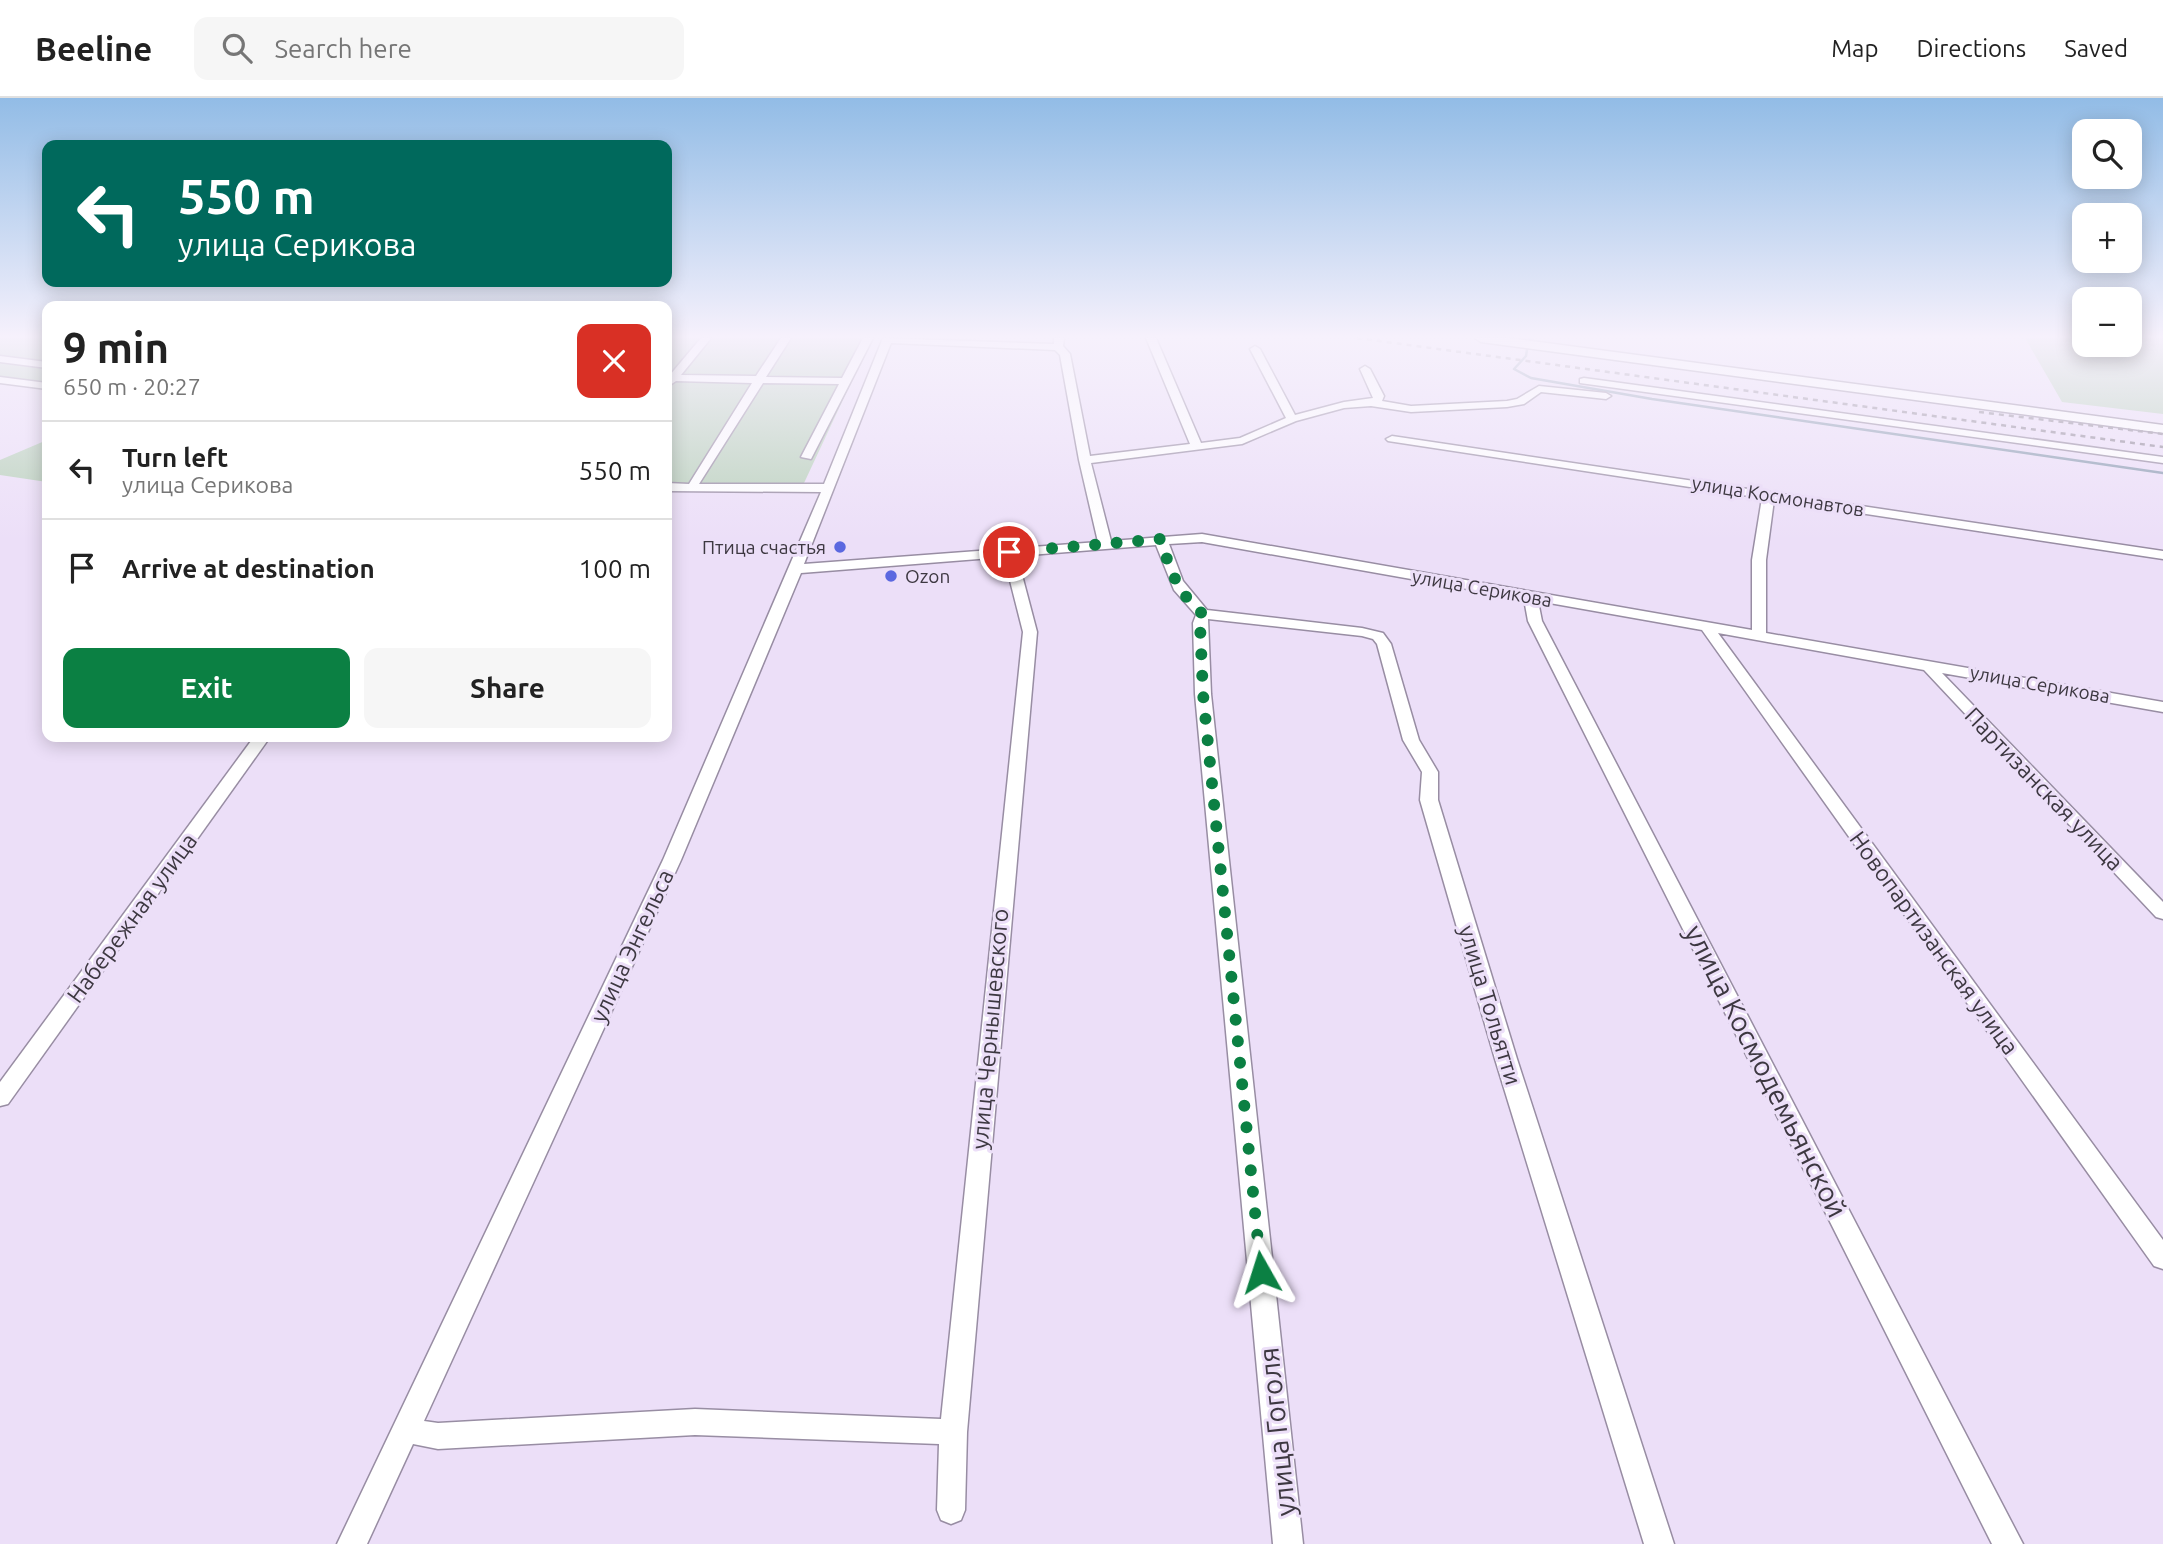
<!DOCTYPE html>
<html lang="en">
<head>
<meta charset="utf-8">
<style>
  :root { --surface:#fff; --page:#f6f6f6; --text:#222; --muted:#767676; --line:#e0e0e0; --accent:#0b8043 }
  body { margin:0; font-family:Ubuntu,sans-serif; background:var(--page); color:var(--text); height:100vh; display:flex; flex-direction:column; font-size:26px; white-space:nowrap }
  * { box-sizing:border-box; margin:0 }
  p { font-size:23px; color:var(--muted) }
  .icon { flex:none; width:38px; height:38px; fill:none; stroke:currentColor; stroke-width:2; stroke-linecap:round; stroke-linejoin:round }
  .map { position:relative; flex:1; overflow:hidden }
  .sheet { position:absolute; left:42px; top:203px; width:630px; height:441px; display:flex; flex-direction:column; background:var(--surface); border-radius:14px; box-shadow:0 4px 18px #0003 }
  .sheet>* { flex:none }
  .banner { position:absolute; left:42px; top:42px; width:630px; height:147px; border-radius:14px; box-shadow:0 4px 18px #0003; background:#00695c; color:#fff; overflow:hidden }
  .buttons { position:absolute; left:2072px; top:21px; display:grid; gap:14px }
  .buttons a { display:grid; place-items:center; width:70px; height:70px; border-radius:14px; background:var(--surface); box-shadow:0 4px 18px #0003; font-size:35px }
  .pin { position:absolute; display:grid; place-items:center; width:60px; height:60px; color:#fff; margin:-30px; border:4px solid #fff; border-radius:50%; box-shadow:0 2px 7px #0007 }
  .me { position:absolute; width:77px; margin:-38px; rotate:354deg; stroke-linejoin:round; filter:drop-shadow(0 0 5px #0008) }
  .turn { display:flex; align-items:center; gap:24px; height:147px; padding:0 21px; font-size:32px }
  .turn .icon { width:91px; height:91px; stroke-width:2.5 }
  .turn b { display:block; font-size:49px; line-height:60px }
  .round { display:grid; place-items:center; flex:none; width:74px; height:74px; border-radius:14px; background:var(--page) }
  .summary { display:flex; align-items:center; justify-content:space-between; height:119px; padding:0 21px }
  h1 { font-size:42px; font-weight:700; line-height:52px }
  .cta { display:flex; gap:14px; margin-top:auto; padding:14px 21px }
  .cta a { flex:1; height:80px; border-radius:14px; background:var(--accent); color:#fff; font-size:28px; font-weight:700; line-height:80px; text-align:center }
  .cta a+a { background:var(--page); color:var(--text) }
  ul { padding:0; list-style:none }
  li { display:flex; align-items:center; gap:21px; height:98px; padding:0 21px; border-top:2px solid var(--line) }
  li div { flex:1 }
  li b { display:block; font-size:26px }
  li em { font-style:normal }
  header { display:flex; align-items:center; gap:42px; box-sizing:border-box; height:98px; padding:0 35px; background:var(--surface); border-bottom:2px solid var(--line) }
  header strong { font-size:33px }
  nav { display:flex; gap:38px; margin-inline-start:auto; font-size:24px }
  .search { width:490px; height:63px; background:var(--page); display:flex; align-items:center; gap:18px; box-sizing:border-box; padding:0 24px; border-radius:14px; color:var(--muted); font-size:26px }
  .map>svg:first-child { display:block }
</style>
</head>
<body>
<header>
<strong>Beeline</strong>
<div class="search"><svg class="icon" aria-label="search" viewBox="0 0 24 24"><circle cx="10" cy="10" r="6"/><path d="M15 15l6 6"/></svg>Search here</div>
<nav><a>Map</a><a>Directions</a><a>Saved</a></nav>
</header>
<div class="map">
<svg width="2163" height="1446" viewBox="0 0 2163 1446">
  <rect width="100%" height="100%" fill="#ecdff8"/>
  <g fill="#bad1bc">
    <polygon points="0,240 47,240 47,290 0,285"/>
    <polygon points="667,240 872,240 804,385 667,385"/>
    <polygon points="2025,240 2084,240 2084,247 2130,247 2130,240 2163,240 2163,316 2062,304"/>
    <polygon points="47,342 47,384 0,377 0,362"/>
  </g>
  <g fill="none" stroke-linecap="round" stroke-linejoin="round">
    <polyline stroke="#8e9eb3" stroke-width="2.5" points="1529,240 1526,258 1514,271 1531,280 1652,301 2163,375"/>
    <g stroke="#988da3" stroke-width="3">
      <g id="minor">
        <path d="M701 240H711L681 277 756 278 781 240H791L766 279 842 280 863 240H873L811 361 801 359 839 286 763 285 699 386H824L883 240 1054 246V240H1064L1063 248 1070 256 1090 358 1190 346 1146 240H1156L1201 345 1240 340 1286 320 1250 251 1255 248 1260 251 1295 317 1344 304 1373 300 1360 271 1365 268 1370 271 1384 298 1382 303 1411 308 1507 303 1517 301 1539 288 1606 295 1611 298 1606 301 1541 294 1524 306 1507 309 1411 314 1371 308 1344 310 1296 323 1242 346 1091 365 1111 443 1202 436 1752 532V462L1762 400 1388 343 1386 341 1392 338 2163 453V461L1774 402 1766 462V535L2163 604V614L1942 575 2163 804V821L2156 819 1924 572 1718 535 2163 1142V1171L2154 1168 1702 532 1538 503 1542 523 2023 1446H1992L1528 523 1524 501 1202 444 1169 446 1183 483 1207 512 1362 530 1383 535 1391 546 1419 642 1438 674V702L1517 961 1674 1446H1644L1495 961 1420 702 1422 674 1403 642 1377 546 1373 541 1362 538 1208 521 1211 596 1303 1446H1273L1195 596 1193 525 1196 517 1174 492 1156 447 1017 458 1037 534 967 1334 965 1412 961 1422 951 1426 941 1422 937 1412 939 1346 695 1337 438 1351 413 1346 367 1446H337L663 762 821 394 667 393V385L689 386 752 285 676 283 667 289V277H670ZM891 245 1055 252 1060 257 1079 362 1098 444 804 466ZM1004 459 1023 534 941 1321 695 1311 438 1325 424 1323 681 762 801 475Z"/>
        <polygon points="0,258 47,264 47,270 0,264"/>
        <polygon points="0,279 47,285 47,291 0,285"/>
        <polygon points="1584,280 2163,359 2163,365 1580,285 1580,281"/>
        <polygon points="254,639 270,639 8,1006 0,1008 0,984"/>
      </g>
    </g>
    <g stroke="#988da3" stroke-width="3">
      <polygon id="major" points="1475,240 1509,240 2163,327 2163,335 1481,244"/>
    </g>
    <use href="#minor" fill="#fff" fill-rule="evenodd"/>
    <use href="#major" fill="#fff" fill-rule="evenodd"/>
    <g stroke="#938b9b" stroke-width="2.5" stroke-dasharray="5 5" stroke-linecap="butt">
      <polyline points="1357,240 2163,349"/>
      <polyline points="1979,314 2163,336"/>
    </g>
  </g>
  <linearGradient id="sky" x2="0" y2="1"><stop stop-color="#92bce6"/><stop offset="0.54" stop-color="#f6f1fc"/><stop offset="1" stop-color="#f6f1fc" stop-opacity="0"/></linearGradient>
  <rect width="2163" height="442" fill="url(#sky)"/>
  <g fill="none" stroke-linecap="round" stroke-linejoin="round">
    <path stroke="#0b8043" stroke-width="12" stroke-dasharray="0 21.6" d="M1009 454 1161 441C1169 471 1179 497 1203 516L1200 526 1203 596 1261 1174"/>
  </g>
  <g fill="#5b68e0" stroke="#ecdff8" stroke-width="2.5">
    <circle cx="840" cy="449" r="7"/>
    <circle cx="891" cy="478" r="7"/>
  </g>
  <g text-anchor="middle" stroke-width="6" stroke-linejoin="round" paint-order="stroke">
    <g font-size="19" fill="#3d3841" stroke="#ecdff8">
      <text transform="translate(1778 398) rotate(9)" y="7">улица Космонавтов</text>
      <text transform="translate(1482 490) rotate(10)" y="7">улица Серикова</text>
      <text transform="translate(2040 586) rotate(10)" y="7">улица Серикова</text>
    </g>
    <g font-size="19" fill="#3d3841" stroke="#ecdff8" text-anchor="end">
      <text x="826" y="456">Птица счастья</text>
      <text x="905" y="485" text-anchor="start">Ozon</text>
    </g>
    <g font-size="23" fill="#3d3841" stroke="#ecdff8">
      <text transform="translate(2044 691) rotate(46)" y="8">Партизанская улица</text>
      <text transform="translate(132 820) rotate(-54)" y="8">Набережная улица</text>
      <text transform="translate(1934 845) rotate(54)" y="8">Новопартизанская улица</text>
      <text transform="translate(632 848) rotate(-65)" y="8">улица Энгельса</text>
      <text transform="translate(1490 907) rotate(73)" y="8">улица Тольятти</text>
      <text transform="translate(990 931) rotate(-85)" y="8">улица Чернышевского</text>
    </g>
    <g font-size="28" fill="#3d3841" stroke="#ecdff8">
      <text transform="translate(1766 973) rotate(63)" y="10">улица Космодемьянской</text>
      <text transform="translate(1277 1334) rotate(-96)" y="10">улица Гоголя</text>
    </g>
  </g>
</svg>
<div class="buttons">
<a><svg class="icon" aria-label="search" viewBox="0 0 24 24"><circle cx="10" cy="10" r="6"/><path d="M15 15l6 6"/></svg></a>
<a>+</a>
<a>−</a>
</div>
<div class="pin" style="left:1009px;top:454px;background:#d93025"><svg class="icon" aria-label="arrive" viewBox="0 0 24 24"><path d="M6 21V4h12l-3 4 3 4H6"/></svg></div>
<svg class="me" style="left:1261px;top:1174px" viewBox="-20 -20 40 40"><path d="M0-17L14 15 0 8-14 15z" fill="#0b8043" stroke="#fff" stroke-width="4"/></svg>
<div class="banner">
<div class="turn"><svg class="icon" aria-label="left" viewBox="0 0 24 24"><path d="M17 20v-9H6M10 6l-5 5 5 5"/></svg><div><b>550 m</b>улица Серикова</div></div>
</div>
<section class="sheet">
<div class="summary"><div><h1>9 min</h1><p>650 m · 20:27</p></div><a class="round" style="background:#d93025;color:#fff"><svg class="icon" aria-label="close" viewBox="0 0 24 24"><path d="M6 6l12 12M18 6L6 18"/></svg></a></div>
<ul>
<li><svg class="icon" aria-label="left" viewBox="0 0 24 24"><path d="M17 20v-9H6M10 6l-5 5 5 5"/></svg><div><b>Turn left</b><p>улица Серикова</p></div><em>550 m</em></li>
<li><svg class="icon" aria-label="arrive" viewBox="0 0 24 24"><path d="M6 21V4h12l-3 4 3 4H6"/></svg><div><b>Arrive at destination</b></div><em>100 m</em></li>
</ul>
<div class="cta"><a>Exit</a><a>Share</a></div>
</section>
</div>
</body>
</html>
